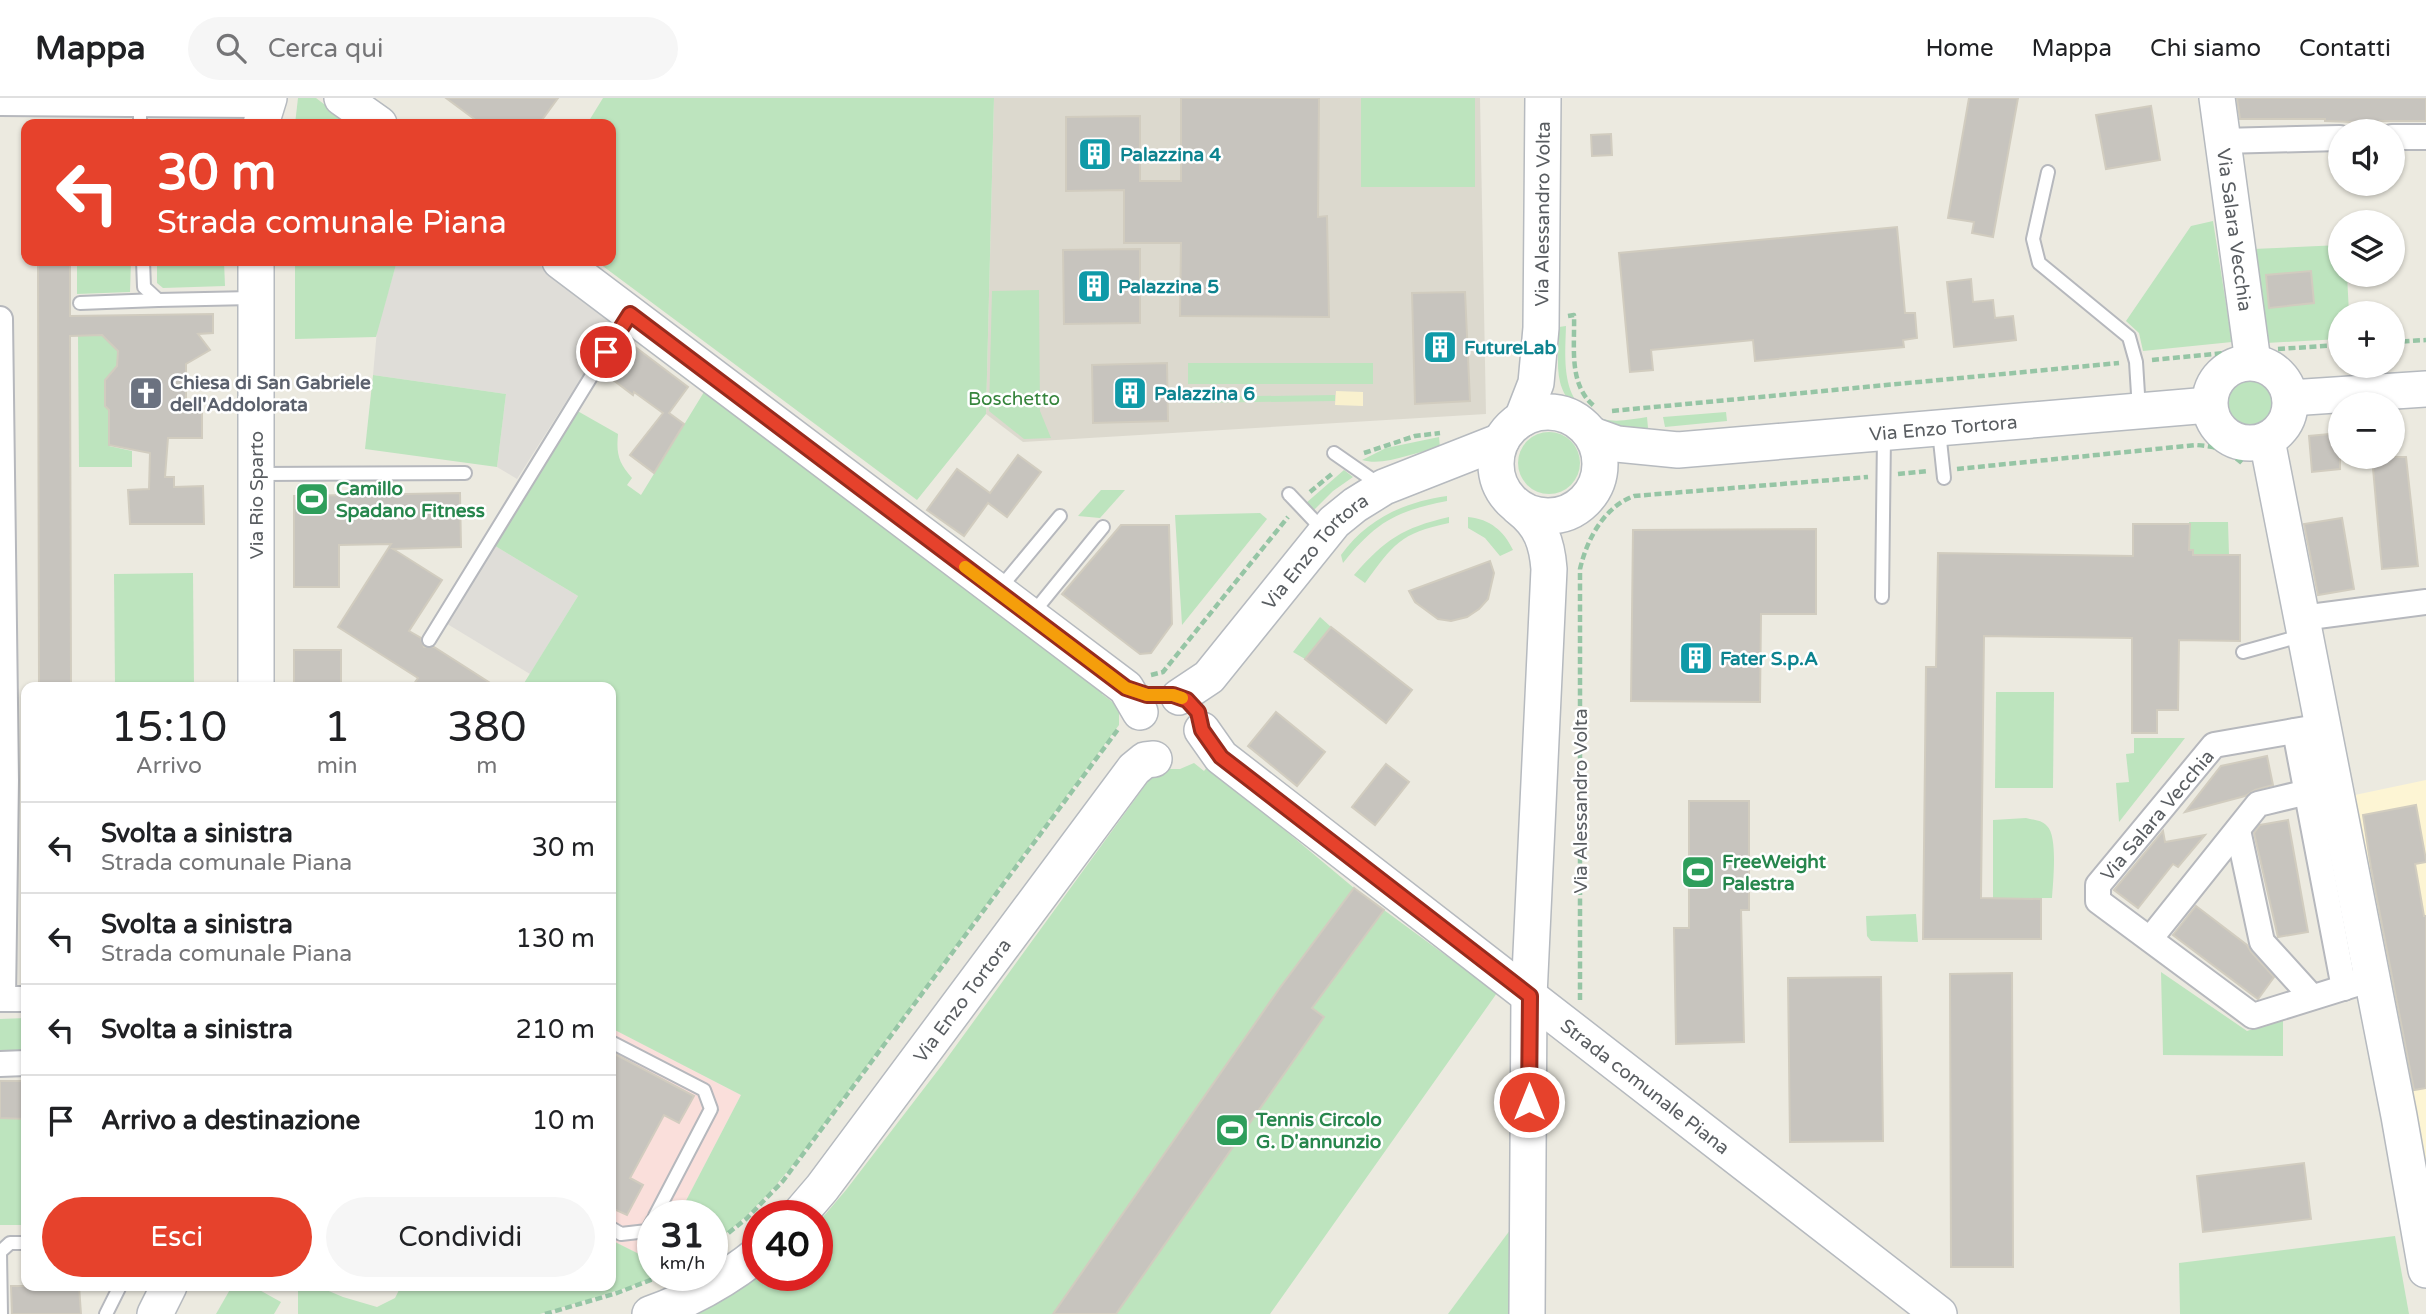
<!DOCTYPE html>
<html lang="it">
<head>
<meta charset="utf-8">
<style>
  :root { --surface:#fff; --page:#f6f6f6; --text:#202124; --muted:#757577; --line:#e0e0e0; --accent:#e6422c }
  body { margin:0; font-family:"Varela Round",sans-serif; background:var(--page); color:var(--text); height:100vh; display:flex; flex-direction:column; font-size:26px; white-space:nowrap }
  * { box-sizing:border-box; margin:0 }
  p { font-size:23px; color:var(--muted) }
  .icon { flex:none; width:38px; height:38px; fill:none; stroke:currentColor; stroke-width:2; stroke-linecap:round; stroke-linejoin:round }
  .map { position:relative; flex:1; overflow:hidden }
  .drawer { position:absolute; left:21px; top:584px; width:595px; height:609px; display:flex; flex-direction:column; background:var(--surface); border-radius:14px; box-shadow:0 2px 5px #0004 }
  .drawer>* { flex:none }
  .guide { position:absolute; left:21px; top:21px; width:595px; height:147px; border-radius:14px; box-shadow:0 2px 5px #0004; background:#e6422c; color:#fff; overflow:hidden }
  .controls { position:absolute; left:2328px; top:21px; display:grid; gap:14px }
  .controls a { display:grid; place-items:center; width:77px; height:77px; border-radius:50%; background:var(--surface); box-shadow:0 2px 5px #0004; font-size:35px }
  .speed { position:absolute; left:637px; top:1102px; display:flex; gap:14px; font-size:35px; font-weight:700; text-align:center }
  .speed>* { display:grid; place-content:center; width:91px; height:91px; border-radius:50%; background:var(--surface); box-shadow:0 2px 5px #0004; line-height:1 }
  .speed small { font-size:18px; font-weight:400 }
  .speed .limit { border:10px solid #d22; background:#fff; color:#111 }
  .pin { position:absolute; display:grid; place-items:center; width:60px; height:60px; color:#fff; margin:-30px; border:4px solid #fff; border-radius:50%; box-shadow:0 2px 7px #0007 }
  .me { position:absolute; width:77px; margin:-38px; rotate:0deg; stroke-linejoin:round; filter:drop-shadow(0 0 5px #0008) }
  .turn { display:flex; align-items:center; gap:24px; height:147px; padding:0 21px; font-size:32px }
  .turn .icon { width:91px; height:91px; stroke-width:2.5 }
  .turn b { display:block; font-size:49px; line-height:60px }
  .eta { display:flex; justify-content:space-evenly; align-items:center; height:119px; text-align:center }
  .eta b { font-size:42px; font-weight:600; line-height:49px }
  .primary-button { display:flex; gap:14px; margin-top:auto; padding:14px 21px }
  .primary-button a { flex:1; height:80px; border-radius:42px; background:var(--accent); color:#fff; font-size:28px; font-weight:600; line-height:80px; text-align:center }
  .primary-button a+a { background:var(--page); color:var(--text) }
  ul { padding:0; list-style:none }
  li { display:flex; align-items:center; gap:21px; height:91px; padding:0 21px; border-top:2px solid var(--line) }
  li div { flex:1 }
  li b { display:block; font-size:26px }
  li em { font-style:normal }
  header { display:flex; align-items:center; gap:42px; box-sizing:border-box; height:98px; padding:0 35px; background:var(--surface); border-bottom:2px solid var(--line) }
  header strong { font-size:33px }
  nav { display:flex; gap:38px; margin-inline-start:auto; font-size:24px }
  .search { width:490px; height:63px; background:var(--page); display:flex; align-items:center; gap:18px; box-sizing:border-box; padding:0 24px; border-radius:38px; color:var(--muted); font-size:26px }
  .map>svg:first-child { display:block }
</style>
</head>
<body>
<header>
<strong>Mappa</strong>
<div class="search"><svg class="icon" aria-label="search" viewBox="0 0 24 24"><circle cx="10" cy="10" r="6"/><path d="M15 15l6 6"/></svg>Cerca qui</div>
<nav><a>Home</a><a>Mappa</a><a>Chi siamo</a><a>Contatti</a></nav>
</header>
<div class="map">
<svg width="2426" height="1216" viewBox="0 0 2426 1216">
  <rect width="100%" height="100%" fill="#eceae0"/>
  <polygon fill="#fdf5d4" points="2426,682 2426,1115 2350,698"/>
  <g fill="#dfddd8">
    <polygon points="397,163 533,163 617,223 517,381 497,369 506,296 373,277 377,232"/>
    <polygon points="492,446 578,498 530,576 444,524"/>
  </g>
  <polygon fill="#dcd9ce" points="994,0 1480,0 1486,316 1023,344 986,316"/>
  <polygon fill="#fadfdb" points="611,930 741,997 678,1118 653,1118 653,1163 611,1142"/>
  <g fill="#bde4be">
    <polygon points="298,0 316,0 350,26 295,26"/>
    <polygon points="603,0 994,0 986,316 917,402 596,163 611,163 611,26 587,26"/>
    <rect x="1361" y="0" width="114" height="89"/>
    <polygon points="2213,123 2232,244 2143,253 2139,235 2126,223 2191,128"/>
    <polygon points="2340,147 2340,177 2347,177 2349,215 2340,215 2340,241 2266,245 2253,151"/>
    <polygon points="77,163 131,163 130,194 77,196"/>
    <polygon points="157,163 224,163 225,188 163,190 157,185"/>
    <polygon points="295,163 397,163 376,239 295,241"/>
    <polygon points="1039,192 1040,313 1051,340 1024,341 989,313 992,193"/>
    <path d="M1566 228C1565 263 1560 310 1603 321 1617 325 1633 321 1647 319L1648 330C1632 331 1614 334 1599 328 1582 323 1564 301 1560 284 1556 266 1559 247 1559 229Z"/>
    <polygon points="78,237 102,237 118,253 117,268 105,282 105,308 116,320 117,329 109,329 109,348 132,353 132,369 79,369"/>
    <rect x="1188" y="265" width="185" height="21"/>
    <circle cx="2250" cy="305" r="30"/>
    <polygon points="373,277 506,296 497,369 365,351"/>
    <path d="M704 294 1106 590 1102 596 1119 609V627L816 1037C785 1078 754 1116 712 1146V1118H678L741 997 611 930V590H521L578 498 492 446 574 311 618 336C616 357 619 365 632 380L627 387 641 397Z"/>
    <polygon points="1335,297 1335,303 1188,305 1188,299"/>
    <polygon points="1726,314 1727,323 1665,329 1663,319"/>
    <circle cx="1549" cy="365" r="31"/>
    <path d="M1439 339 1440 350C1415 353 1385 369 1362 362L1386 350Z"/>
    <polygon points="1344,372 1353,379 1333,393 1314,412 1306,405"/>
    <polygon points="1101,392 1125,392 1100,420 1078,418"/>
    <path d="M1447 398V403C1396 413 1376 424 1343 465L1341 457C1367 421 1404 404 1447 398Z"/>
    <polygon points="1260,415 1267,421 1182,527 1175,417"/>
    <path d="M1449 419V425C1400 435 1393 447 1365 485L1354 477C1386 441 1402 430 1449 419Z"/>
    <path d="M1468 419C1490 421 1504 433 1513 452L1500 458 1485 440 1468 430Z"/>
    <polygon points="2189,424 2228,424 2229,457 2193,457 2193,452 2189,452"/>
    <polygon points="193,475 194,590 115,590 114,476"/>
    <polygon points="1320,519 1331,529 1305,561 1293,554"/>
    <polygon points="1996,594 2054,594 2053,690 1995,690"/>
    <polygon points="2134,640 2185,640 2119,724 2116,685 2129,684 2126,656 2134,655"/>
    <polygon points="1194,665 1204,673 1208,668 1354,790 1497,895 1270,1216 696,1216 739,1192 758,1178 817,1178 817,1126 846,1092 942,967 1157,671 1180,671"/>
    <path d="M2026 720C2033 722 2042 722 2047 728 2058 738 2053 784 2052 800H1993V722Z"/>
    <polygon points="1916,816 1918,844 1871,843 1867,838 1866,818"/>
    <polygon points="2161,874 2247,933 2283,921 2283,958 2163,957"/>
    <polygon points="26,920 26,960 0,960 0,921"/>
    <polygon points="0,1020 23,1021 23,1057 26,1058 26,1127 0,1127"/>
    <polygon points="1516,1124 1515,1216 1448,1216"/>
    <polygon points="2395,1138 2409,1216 2180,1216 2179,1165"/>
    <polygon points="611,1142 653,1163 653,1178 656,1178 632,1188 540,1216 298,1216 298,1188 317,1188 343,1199 377,1209 395,1200 401,1188 611,1188"/>
    <polygon points="232,1188 252,1188 281,1204 274,1216 216,1216"/>
  </g>
  <polygon fill="#f9f1ce" points="1336,293 1363,294 1363,308 1335,307"/>
  <g fill="#c7c4be" stroke="#d1ccbf" stroke-width="2">
    <polygon points="446,0 558,0 539,26 481,26"/>
    <polygon points="1181,0 1319,0 1318,119 1327,118 1329,219 1180,218 1181,145 1124,145 1124,92 1066,93 1066,19 1140,18 1140,83 1181,83"/>
    <polygon points="1969,0 2018,0 1993,139 1972,135 1974,124 1948,120"/>
    <polygon points="2237,0 2426,0 2426,23 2380,23 2380,25 2325,23 2325,21 2240,21"/>
    <polygon points="2151,8 2160,62 2106,71 2096,17"/>
    <polygon points="1611,36 1612,57 1592,58 1591,37"/>
    <polygon points="1897,129 1905,215 1915,215 1917,240 1903,242 1904,249 1755,263 1753,242 1651,252 1653,272 1630,274 1619,155"/>
    <polygon points="1140,151 1140,225 1064,226 1063,152"/>
    <polygon points="38,163 70,163 70,218 213,216 213,235 198,236 210,252 186,266 186,310 202,311 202,340 168,340 165,379 174,379 174,389 203,388 204,426 130,426 128,392 149,391 150,355 109,347 109,312 105,308 105,282 117,268 118,253 102,237 70,238 71,590 39,590"/>
    <polygon points="2311,173 2314,205 2269,210 2266,177"/>
    <polygon points="1971,181 1973,204 1993,202 1995,220 2013,218 2016,242 1954,249 1947,184"/>
    <polygon points="1465,194 1470,303 1415,306 1412,195"/>
    <polygon points="626,242 688,289 669,315 684,326 654,375 630,357 663,315 634,294 633,297 604,275"/>
    <polygon points="1167,265 1168,323 1093,325 1092,267"/>
    <polygon points="2340,335 2340,371 2312,374 2309,338"/>
    <polygon points="1018,357 1041,374 1007,419 988,405 964,438 927,412 957,371 990,395"/>
    <polygon points="2372,359 2406,359 2418,468 2382,471"/>
    <polygon points="460,395 461,449 393,451 442,482 409,533 421,540 424,549 434,549 498,590 411,590 418,580 338,529 391,446 339,447 339,489 294,489 294,398"/>
    <polygon points="2342,420 2354,491 2318,497 2304,426"/>
    <polygon points="2133,426 2190,426 2189,452 2193,452 2193,457 2240,457 2240,543 2179,542 2178,612 2157,612 2157,635 2132,635 2132,540 1984,538 1981,800 2041,801 2041,841 1923,841 1926,569 1936,569 1938,455 2133,458"/>
    <polygon points="1121,427 1169,427 1172,526 1151,555 1140,556 1062,496"/>
    <polygon points="1816,431 1816,516 1761,516 1760,604 1631,603 1633,432"/>
    <polygon points="1490,463 1494,475 1488,501 1479,511 1467,519 1451,523 1438,521 1415,504 1409,493"/>
    <polygon points="1331,529 1412,592 1386,625 1305,561"/>
    <rect x="294" y="552" width="47" height="38"/>
    <polygon points="1276,614 1325,654 1297,688 1248,648"/>
    <polygon points="2267,658 2273,687 2255,692 2245,698 2185,714 2221,668"/>
    <polygon points="1386,666 1409,684 1375,727 1352,709"/>
    <polygon points="1689,703 1749,703 1749,812 1741,812 1744,944 1676,946 1674,830 1689,830"/>
    <polygon points="2416,707 2426,762 2426,764 2415,766 2424,818 2426,818 2426,990 2414,992 2371,770 2363,717"/>
    <polygon points="2288,722 2308,834 2278,839 2254,735 2260,727"/>
    <polygon points="2163,733 2165,744 2205,737 2178,769 2173,766 2138,810 2114,792"/>
    <polygon points="1354,790 1384,812 1312,910 1324,919 1116,1216 1053,1216 1279,891"/>
    <polygon points="2196,808 2247,847 2251,854 2274,879 2258,901 2173,837"/>
    <polygon points="2012,875 2013,1169 1951,1169 1950,876"/>
    <polygon points="1881,879 1883,1043 1790,1044 1788,880"/>
    <polygon points="611,954 694,998 679,1025 664,1017 630,1080 643,1087 627,1117 614,1111 611,1117"/>
    <polygon points="0,983 26,983 26,1021 0,1020"/>
    <polygon points="2304,1065 2311,1121 2203,1134 2197,1078"/>
    <polygon points="11,1188 79,1188 81,1216 12,1216"/>
  </g>
  <g fill="none" stroke-linecap="round" stroke-linejoin="round">
    <g stroke="#b6b8bd" stroke-width="16">
      <g id="lane">
        <polyline points="140,5 140,26"/>
        <polyline points="2048,74 2033,141 2039,165 2129,239 2136,264 2139,312"/>
        <polyline points="143,163 144,189 158,202 252,200"/>
        <polyline points="80,205 158,202"/>
        <polyline points="2368,268 2369,291"/>
        <polyline points="1939,333 1944,380"/>
        <polyline points="1334,355 1380,387"/>
        <polyline points="259,376 465,375"/>
        <polyline points="1289,396 1325,434"/>
        <polyline points="1000,490 1060,418"/>
        <polyline points="1882,499 1884,338"/>
        <polyline points="1033,515 1103,429"/>
        <polyline points="429,542 629,217"/>
        <polyline points="2243,554 2304,537"/>
        <polyline points="611,944 704,992 711,1011 655,1118"/>
        <polyline points="611,1130 621,1136 647,1133 653,1122"/>
        <polyline points="1,1216 0,1154 10,1145 26,1145"/>
        <polyline points="106,1216 120,1188"/>
      </g>
    </g>
    <g stroke="#b6b8bd" stroke-width="28">
      <g id="street">
        <polyline points="0,5 260,7 267,5"/>
        <polyline points="2392,39 2426,39"/>
        <polyline points="2222,43 2340,40"/>
        <polyline points="0,221 6,682 3,901"/>
        <polyline points="2302,520 2426,504"/>
        <polyline points="2323,628 2214,647 2098,787 2098,803 2253,918 2372,881"/>
        <polyline points="2295,633 2344,890"/>
        <polyline points="2238,732 2262,844 2312,899"/>
        <polyline points="2150,841 2258,706 2320,691"/>
        <polyline points="0,901 26,901"/>
        <polyline points="0,966 26,965"/>
      </g>
    </g>
    <g stroke="#b6babf" stroke-width="38">
      <g id="secondary">
        <polyline points="342,0 379,26"/>
        <path id="s1" d="M2217 0 2253 264"/>
        <polyline points="261,26 269,0"/>
        <polyline points="256,163 256,590"/>
        <polyline points="560,163 1126,590 1140,614"/>
        <circle cx="2250" cy="305" r="40"/>
        <polyline points="2290,300 2426,291"/>
        <circle cx="1548" cy="366" r="52"/>
        <path id="s2" d="M1522 321 1536 285 1541 230 1543 0"/>
        <path id="s3" d="M1592 337 1617 346 1678 352 2209 307"/>
        <polyline points="2267,342 2399,1018 2426,1172"/>
        <path d="M1519 410C1541 427 1547 445 1549 471L1529 898 1527 1216"/>
        <path id="s4" d="M1179 599 1209 579 1334 424 1355 407 1384 389 1501 343"/>
        <path id="s5" d="M1202 632 1221 659 1939 1216"/>
        <path id="s6" d="M798 1118 822 1090 1134 671 1145 662 1154 661"/>
        <polyline points="155,1216 169,1188"/>
        <path d="M650 1216C689 1202 726 1182 758 1156"/>
      </g>
    </g>
    <g stroke="#96c5a5" stroke-width="4.5" stroke-dasharray="7 3.5" stroke-linecap="butt">
      <path d="M1568 218 1574 217C1575 249 1568 286 1594 308"/>
      <polyline points="2392,244 2426,242"/>
      <polyline points="2278,251 2340,247"/>
      <polyline points="2152,262 2224,255"/>
      <polyline points="1612,313 2119,265"/>
      <polyline points="1364,355 1415,338 1440,335"/>
      <path d="M1957 371 2196 347C2218 349 2226 351 2243 366"/>
      <polyline points="1898,376 1928,373"/>
      <polyline points="1310,394 1333,375"/>
      <polyline points="1151,577 1163,574 1288,419"/>
      <path d="M1580 902V471C1587 441 1604 409 1634 398L1868 379"/>
      <polyline points="712,1148 746,1121 783,1083 1119,630"/>
      <polyline points="545,1216 617,1195 661,1178"/>
    </g>
    <use href="#lane" stroke="#fff" stroke-width="12"/>
    <use href="#street" stroke="#fff" stroke-width="24"/>
    <use href="#secondary" stroke="#fff" stroke-width="35"/>
  </g>
  <g fill="none" stroke-linecap="round" stroke-linejoin="round">
    <g stroke="#962b1d" stroke-width="18">
      <polyline id="route" points="606,254 630,216 1126,590 1147,597 1173,597 1187,602 1198,614 1202,632 1221,659 1530,898 1529,1004"/>
    </g>
    <use href="#route" stroke="#e6422c" stroke-width="12"/>
    <polyline stroke="#f59e0b" stroke-width="12" points="965,469 1126,590 1147,597 1173,597 1182,600"/>
  </g>
  <defs>
    <g id="building-square" transform="scale(1.75)"><rect x="-9" y="-9" width="18" height="18" rx="4" fill="#0f9aa8" stroke="#fff"/><path d="M-4-6H4V6H1V3H-1V6H-4ZM-2.5-4.3h1.7v1.8h-1.7ZM.8-4.3h1.7v1.8H.8ZM-2.5-1h1.7V.8h-1.7ZM.8-1h1.7V.8H.8Z" fill="#fff"/></g>
    <g id="church-square" transform="scale(1.75)"><rect x="-9" y="-9" width="18" height="18" rx="4" fill="#6b7280" stroke="#fff"/><path d="M-1.2-6h2.4v3.5h3.3v2.4h-3.3V6h-2.4V-.1h-3.3v-2.4h3.3Z" fill="#fff"/></g>
    <g id="stadium-square" transform="scale(1.75)"><rect x="-9" y="-9" width="18" height="18" rx="4" fill="#2e9e5b" stroke="#fff"/><path d="M0-5a6.5 5 0 1 0 0 10a6.5 5 0 1 0 0-10ZM-3.5-1.8h7v3.6h-7Z" fill="#fff"/></g>
  </defs>
  <g fill-rule="evenodd">
    <use href="#building-square" x="1095" y="56"/>
    <use href="#building-square" x="1094" y="188"/>
    <use href="#building-square" x="1440" y="249"/>
    <use href="#church-square" x="146" y="295"/>
    <use href="#building-square" x="1130" y="295"/>
    <use href="#stadium-square" x="312" y="401"/>
    <use href="#building-square" x="1696" y="560"/>
    <use href="#stadium-square" x="1698" y="774"/>
    <use href="#stadium-square" x="1232" y="1032"/>
  </g>
  <g text-anchor="middle" stroke-width="5" stroke-linejoin="round" paint-order="stroke">
    <g font-size="19" font-weight="bold" fill="#0d838f" stroke="#fff" text-anchor="start">
      <text x="1120" y="63">Palazzina 4</text>
      <text x="1118" y="195">Palazzina 5</text>
      <text x="1464" y="256">FutureLab</text>
      <text x="1154" y="302">Palazzina 6</text>
      <text x="1720" y="567">Fater S.p.A</text>
    </g>
    <g font-size="19" fill="#595d61" stroke="#fff">
      <text dy="7" stroke="none"><textPath href="#s2" startOffset="208">Via Alessandro Volta</textPath></text>
      <text dy="7" stroke="none"><textPath href="#s1" startOffset="133">Via Salara Vecchia</textPath></text>
      <text dy="7" stroke="none"><textPath href="#s3" startOffset="354">Via Enzo Tortora</textPath></text>
      <text transform="translate(256 397) rotate(-90)" y="7">Via Rio Sparto</text>
      <text dy="7" stroke="none"><textPath href="#s4" startOffset="201">Via Enzo Tortora</textPath></text>
      <text transform="translate(1580 703) rotate(-90)" y="7">Via Alessandro Volta</text>
      <text transform="translate(2157 717) rotate(-50)" y="7">Via Salara Vecchia</text>
      <text dy="7" stroke="none"><textPath href="#s6" startOffset="271">Via Enzo Tortora</textPath></text>
      <text dy="7" stroke="none"><textPath href="#s5" startOffset="570">Strada comunale Piana</textPath></text>
    </g>
    <g font-size="19" font-weight="bold" fill="#5b616d" stroke="#fff" text-anchor="start">
      <text x="170" y="291">Chiesa di San Gabriele<tspan x="170" dy="22">dell'Addolorata</tspan></text>
    </g>
    <g font-size="19" fill="#36843c" stroke="#fff">
      <text x="1014" y="307">Boschetto</text>
    </g>
    <g font-size="19" font-weight="bold" fill="#27864d" stroke="#fff" text-anchor="start">
      <text x="336" y="397">Camillo<tspan x="336" dy="22">Spadano Fitness</tspan></text>
      <text x="1722" y="770">FreeWeight<tspan x="1722" dy="22">Palestra</tspan></text>
      <text x="1256" y="1028">Tennis Circolo<tspan x="1256" dy="22">G. D'annunzio</tspan></text>
    </g>
  </g>
</svg>
<div class="controls">
<a><svg class="icon" aria-label="sound" viewBox="0 0 24 24"><path d="M4 9h4l5-4v14l-5-4H4zM17 9q2 3 0 6"/></svg></a>
<a><svg class="icon" aria-label="layers" viewBox="0 0 24 24"><path d="M12 4l9 5-9 5-9-5zM3 14l9 5 9-5"/></svg></a>
<a>+</a>
<a>−</a>
</div>
<div class="speed"><div>31<small>km/h</small></div><div class="limit">40</div></div>
<div class="pin" style="left:606px;top:254px;background:#d93025"><svg class="icon" aria-label="arrive" viewBox="0 0 24 24"><path d="M6 21V4h12l-3 4 3 4H6"/></svg></div>
<svg class="me" style="left:1529px;top:1004px" viewBox="-20 -20 40 40"><circle r="17" fill="#e6422c" stroke="#fff" stroke-width="3"/><path d="M0-11L8 9 0 5-8 9z" fill="#fff"/></svg>
<div class="guide">
<div class="turn"><svg class="icon" aria-label="left" viewBox="0 0 24 24"><path d="M17 20v-9H6M10 6l-5 5 5 5"/></svg><div><b>30 m</b>Strada comunale Piana</div></div>
</div>
<section class="drawer">
<div class="eta">
<div><b>15:10</b><p>Arrivo</p></div>
<div><b>1</b><p>min</p></div>
<div><b>380</b><p>m</p></div>
</div>
<ul>
<li><svg class="icon" aria-label="left" viewBox="0 0 24 24"><path d="M17 20v-9H6M10 6l-5 5 5 5"/></svg><div><b>Svolta a sinistra</b><p>Strada comunale Piana</p></div><em>30 m</em></li>
<li><svg class="icon" aria-label="left" viewBox="0 0 24 24"><path d="M17 20v-9H6M10 6l-5 5 5 5"/></svg><div><b>Svolta a sinistra</b><p>Strada comunale Piana</p></div><em>130 m</em></li>
<li><svg class="icon" aria-label="left" viewBox="0 0 24 24"><path d="M17 20v-9H6M10 6l-5 5 5 5"/></svg><div><b>Svolta a sinistra</b></div><em>210 m</em></li>
<li><svg class="icon" aria-label="arrive" viewBox="0 0 24 24"><path d="M6 21V4h12l-3 4 3 4H6"/></svg><div><b>Arrivo a destinazione</b></div><em>10 m</em></li>
</ul>
<div class="primary-button"><a>Esci</a><a>Condividi</a></div>
</section>
</div>
</body>
</html>
